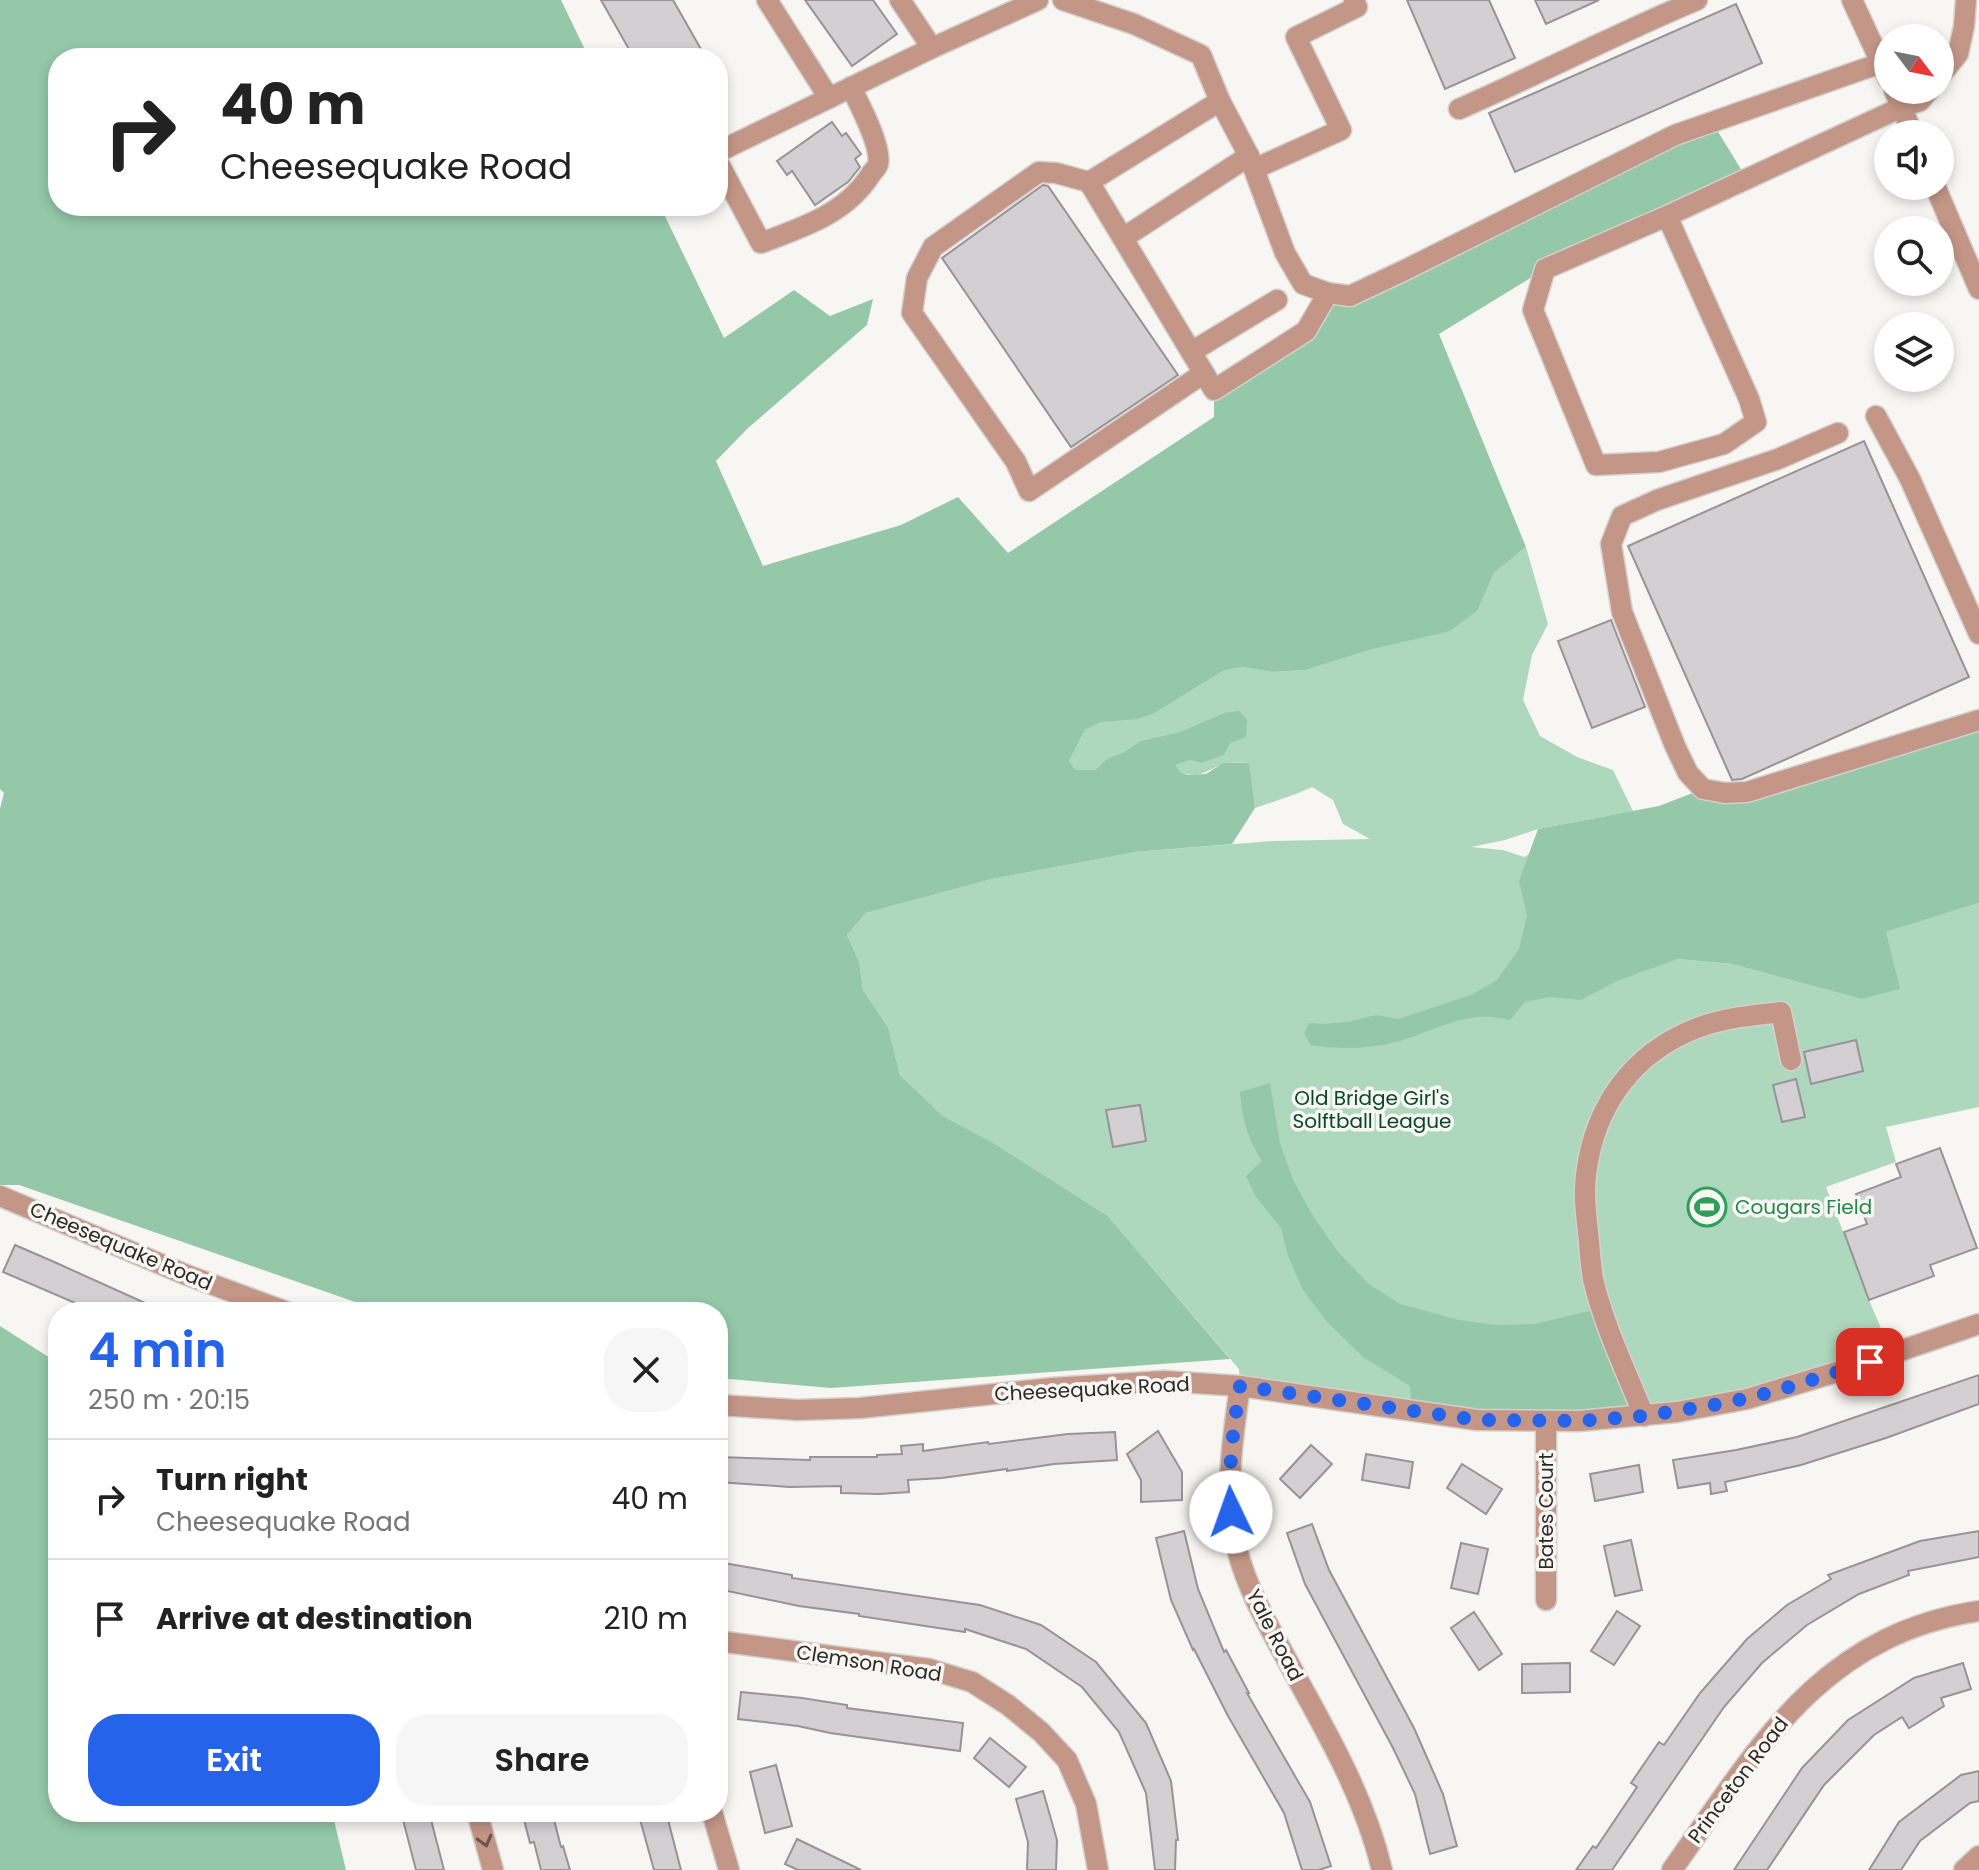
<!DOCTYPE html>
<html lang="en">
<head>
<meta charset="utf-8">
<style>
  :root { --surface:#fff; --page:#f6f6f6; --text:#222; --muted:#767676; --line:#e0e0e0; --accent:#2563eb }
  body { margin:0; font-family:Poppins,sans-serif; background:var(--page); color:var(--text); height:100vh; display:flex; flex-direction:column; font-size:30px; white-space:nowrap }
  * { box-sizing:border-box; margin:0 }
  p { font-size:26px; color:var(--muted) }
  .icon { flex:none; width:44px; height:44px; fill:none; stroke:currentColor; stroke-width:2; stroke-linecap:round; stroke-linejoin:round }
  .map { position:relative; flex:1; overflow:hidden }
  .panel { position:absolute; left:48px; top:1302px; width:680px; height:520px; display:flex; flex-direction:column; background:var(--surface); border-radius:32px; box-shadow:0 4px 12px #0003 }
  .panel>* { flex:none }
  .top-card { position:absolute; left:48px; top:48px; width:680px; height:168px; border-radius:32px; box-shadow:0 4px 12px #0003; background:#fff; color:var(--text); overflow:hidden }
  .needle { width:52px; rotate:122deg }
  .fabs { position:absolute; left:1874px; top:24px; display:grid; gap:16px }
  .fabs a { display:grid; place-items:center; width:80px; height:80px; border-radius:50%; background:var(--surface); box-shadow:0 4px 12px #0003; font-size:40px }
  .pin { position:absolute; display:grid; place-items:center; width:68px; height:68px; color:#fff; margin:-34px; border-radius:16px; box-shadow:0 4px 12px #0006 }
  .me { position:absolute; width:88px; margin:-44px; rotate:357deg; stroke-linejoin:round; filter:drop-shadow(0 0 6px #0008) }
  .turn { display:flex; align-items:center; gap:28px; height:168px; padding:0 40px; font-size:36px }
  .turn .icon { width:104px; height:104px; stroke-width:2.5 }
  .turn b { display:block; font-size:56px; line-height:68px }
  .round { display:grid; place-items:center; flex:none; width:84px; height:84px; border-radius:32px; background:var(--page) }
  .headline { display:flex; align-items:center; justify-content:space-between; height:136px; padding:0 40px }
  h1 { font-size:48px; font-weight:600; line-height:60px; color:var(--accent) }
  .action { display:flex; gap:16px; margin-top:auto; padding:16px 40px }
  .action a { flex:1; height:92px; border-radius:32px; background:var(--accent); color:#fff; font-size:32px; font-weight:600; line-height:92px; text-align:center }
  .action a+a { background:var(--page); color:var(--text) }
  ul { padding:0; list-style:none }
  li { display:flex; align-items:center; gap:24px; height:120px; padding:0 40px; border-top:2px solid var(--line) }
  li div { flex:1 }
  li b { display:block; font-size:30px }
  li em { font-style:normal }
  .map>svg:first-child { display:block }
</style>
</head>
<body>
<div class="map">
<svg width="1979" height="1870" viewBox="0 0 1979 1870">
  <rect width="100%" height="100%" fill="#f8f6f2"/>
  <path fill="#aed8be" d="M1526 547 1548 624 1532 655 1523 700 1540 736 1577 757 1613 770 1633 811 1538 829 1505 840 1471 847 1503 850 1524 857 1537 850 1677 959 1732 964 1861 999 1886 932 1979 903V1107L1886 1127 1896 1162 1826 1187 1869 1300 1892 1354 1773 1392 1579 1421 1240 1386 1239 1369 1108 1216 992 1142 943 1116 900 1075 888 1027 863 990 859 961 847 935 866 913 992 879 1136 852 1273 841 1370 839 1343 824 1333 800 1312 787 1296 794 1255 808 1248 763C1239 763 1228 762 1220 765 1204 772 1200 779 1180 772L1176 765 1190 760 1224 713 1179 732 1140 741 1124 752 1108 758 1095 770H1076L1069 761 1085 730 1102 722 1155 713 1223 671 1241 667 1272 672 1306 670 1373 649 1478 610 1494 573Z"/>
  <g fill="#94c8a9">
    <polygon points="0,0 561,0 589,58 58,58 58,206 660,206 724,338 794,290 830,316 873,299 867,325 748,428 716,461 763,566 901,525 958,497 1008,553 1214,417 1214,390 1306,331 1328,293 1350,296 1712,122 1747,179 1545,269 1439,334 1526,547 1494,573 1478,610 1450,631 1373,649 1306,670 1272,672 1241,667 1223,671 1155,713 1137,719 1102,722 1085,730 1069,761 1076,770 1095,770 1108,758 1124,752 1140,741 1179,732 1224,713 1239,711 1247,720 1246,737 1230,743 1224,755 1201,763 1190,760 1176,765 1180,772 1188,775 1206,774 1223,763 1249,763 1255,808 1232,844 1136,852 992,879 866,913 847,935 859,961 863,990 888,1027 900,1075 943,1116 992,1142 1108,1216 1230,1359 831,1388 718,1378 718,1312 384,1312 19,1185 0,1185 0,809 4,793 0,789"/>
    <path d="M1979 720V903L1886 932 1900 989 1861 999 1732 964 1677 959 1617 981 1581 1000 1550 997 1525 1002 1510 1020C1500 1018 1488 1016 1478 1017 1446 1020 1418 1038 1387 1044 1365 1049 1332 1049 1311 1045L1304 1034 1309 1023 1324 1024 1348 1022 1376 1015 1399 1019 1473 994 1497 980 1519 949 1527 916 1519 881 1538 829 1659 806 1703 789 1725 793Z"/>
    <path d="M1270 1083 1280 1143 1293 1180 1313 1216 1338 1252 1369 1284 1400 1304 1459 1320 1496 1325 1535 1324 1602 1308 1644 1416 1412 1411 1410 1386 1363 1357 1327 1322 1303 1290 1288 1256 1281 1228 1256 1197 1246 1176 1262 1161C1247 1137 1242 1118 1240 1092Z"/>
    <polygon points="0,1326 58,1363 58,1812 332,1812 346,1870 0,1870"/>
  </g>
  <g fill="#d3cfd3" stroke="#979397" stroke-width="2">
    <polygon points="601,0 673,0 706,58 634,58"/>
    <polygon points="805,0 873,0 897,34 852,66"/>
    <polygon points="1407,0 1489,0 1515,58 1445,89"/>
    <polygon points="1535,0 1599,0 1546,24"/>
    <polygon points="1736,4 1762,63 1515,172 1489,113"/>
    <polygon points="832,122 842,136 846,133 861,154 855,159 860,167 848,182 815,205 792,171 787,175 777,161"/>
    <polygon points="1043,185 1048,186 1178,375 1071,447 942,258"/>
    <polygon points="1864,441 1969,677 1742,779 1732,780 1628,546"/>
    <polygon points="1611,620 1645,707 1592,728 1558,641"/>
    <polygon points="1856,1040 1863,1071 1811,1084 1804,1052"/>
    <polygon points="1796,1079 1805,1117 1782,1122 1773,1085"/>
    <polygon points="1140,1105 1146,1141 1113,1147 1106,1110"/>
    <polygon points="1940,1148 1977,1248 1930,1265 1934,1276 1869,1300 1844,1232 1867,1224 1856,1194 1901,1177 1896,1164"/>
    <polygon points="15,1245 52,1261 165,1312 77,1312 80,1305 3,1272"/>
    <polygon points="1979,1375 1979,1404 1886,1438 1801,1465 1725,1482 1727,1491 1711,1494 1710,1483 1678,1488 1673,1460 1736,1450 1797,1437"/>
    <polygon points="1158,1431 1182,1472 1182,1500 1141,1502 1141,1480 1127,1454"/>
    <polygon points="1115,1432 1117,1460 1054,1464 1007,1471 1007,1469 942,1478 908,1480 909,1492 879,1494 841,1493 841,1486 790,1487 718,1482 718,1457 810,1460 810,1457 877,1457 877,1455 902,1454 901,1446 923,1444 923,1451 988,1442 989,1444 1068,1434"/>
    <polygon points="1311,1445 1332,1464 1300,1498 1280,1479"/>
    <polygon points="1366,1454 1413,1462 1409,1488 1362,1480"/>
    <polygon points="1462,1464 1502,1489 1486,1514 1447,1488"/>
    <polygon points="1639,1465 1643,1492 1595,1501 1590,1474"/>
    <polygon points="1312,1524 1329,1570 1414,1728 1443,1794 1457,1846 1430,1854 1415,1794 1393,1748 1305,1584 1287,1533"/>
    <polygon points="1184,1531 1198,1589 1224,1652 1226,1650 1249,1693 1247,1693 1310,1802 1331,1866 1319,1870 1302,1870 1284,1813 1228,1716 1194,1649 1193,1650 1171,1600 1156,1538"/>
    <polygon points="1979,1531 1979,1557 1908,1571 1909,1575 1859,1594 1807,1625 1762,1663 1724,1707 1612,1870 1576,1870 1593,1846 1596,1848 1637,1787 1631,1783 1659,1742 1664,1745 1700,1693 1747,1639 1787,1605 1831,1579 1828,1575 1920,1541"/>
    <polygon points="1631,1540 1642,1590 1615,1596 1604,1546"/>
    <polygon points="1461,1543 1488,1549 1478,1594 1451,1588"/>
    <polygon points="718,1562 792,1575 792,1578 980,1605 1041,1625 1096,1662 1146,1723 1171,1781 1178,1840 1176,1840 1175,1870 1155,1870 1146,1793 1119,1732 1082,1687 1026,1649 965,1629 965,1632 859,1616 859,1614 799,1606 718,1589"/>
    <polygon points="1617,1611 1640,1626 1614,1665 1591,1651"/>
    <polygon points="1474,1612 1502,1654 1479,1670 1451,1628"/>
    <polygon points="1570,1663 1570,1692 1522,1693 1522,1664"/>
    <polygon points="1963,1663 1971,1689 1941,1698 1944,1706 1909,1728 1902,1717 1874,1735 1824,1785 1767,1870 1734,1870 1802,1768 1848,1720 1914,1678"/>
    <polygon points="741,1692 802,1698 847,1705 847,1708 963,1723 960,1751 830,1733 798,1726 738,1719"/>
    <polygon points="990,1738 1026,1767 1009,1787 974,1758"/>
    <polygon points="776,1765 792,1826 765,1833 750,1772"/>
    <polygon points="1979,1771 1979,1801 1970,1803 1920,1841 1901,1870 1869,1870 1899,1822 1961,1775"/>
    <polygon points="1043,1791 1057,1840 1056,1870 1027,1870 1028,1842 1016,1799"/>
    <polygon points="401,1812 429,1812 444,1870 416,1870"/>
    <polygon points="522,1812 552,1812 561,1847 563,1846 570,1870 541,1870 534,1842 530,1843"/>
    <polygon points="638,1812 666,1812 681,1870 654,1870"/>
    <polygon points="797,1839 861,1870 798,1870 785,1864"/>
  </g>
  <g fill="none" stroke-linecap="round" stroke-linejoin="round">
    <g stroke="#d3d1ce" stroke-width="23">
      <g id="minor">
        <polyline points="767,0 829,98"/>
        <polyline points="900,0 932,48"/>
        <polyline points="1063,0 1134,24 1201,55 1220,101 1249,156 1285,253 1303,284 1328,293 1350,296 1405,270 1675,135 1881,63"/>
        <polyline points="1852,0 1888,78"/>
        <polyline points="1940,76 1958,54 1964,26 1966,0"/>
        <polyline points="1894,90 1913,134"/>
        <polyline points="1220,101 1089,182 1214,390 1306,331 1328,293"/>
        <path d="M1459 109C1539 74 1616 34 1697 0"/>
        <polyline points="718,152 932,48 1038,0"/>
        <path d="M718 162 761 243C803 227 846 214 871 174 873 171 877 168 878 164 882 146 859 104 851 87"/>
        <polyline points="1254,169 1341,130 1296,37 1357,7 1354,0"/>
        <polyline points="1089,182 1056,173 1039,172 933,247 917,278 912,313 1016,462 1029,491 1204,373"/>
        <polyline points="1935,186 1979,289"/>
        <polyline points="1667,216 1749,399 1756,422 1724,444 1659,462 1596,465 1533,310 1545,269 1667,216 1902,107 1920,101 1929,90"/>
        <polyline points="1123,238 1249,156"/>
        <polyline points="1191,352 1277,300"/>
        <polyline points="1876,416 1910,479 1979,634"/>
        <polyline points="1838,433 1778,459 1657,500 1622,516 1611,544 1622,612 1675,746 1688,773 1703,789 1725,793 1747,792 1979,720"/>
        <polyline points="0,1196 184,1274 287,1312"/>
        <path d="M1240 1386C1232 1441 1224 1495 1237 1549 1247 1589 1268 1625 1287 1660 1324 1728 1364 1794 1382 1870"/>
        <polyline points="718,1405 798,1410 860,1408 1052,1388 1164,1381 1240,1386 1477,1420 1579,1421 1677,1412 1747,1399 1847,1369 1979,1324"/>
        <path d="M1644 1416C1626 1371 1604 1326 1593 1279 1591 1267 1590 1254 1589 1242 1587 1220 1583 1198 1586 1175 1594 1107 1632 1053 1697 1028 1724 1018 1753 1015 1781 1012L1791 1060"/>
        <polyline points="1546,1422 1546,1600"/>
        <polyline points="718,1641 929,1669 972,1682 1008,1705 1041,1732 1067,1760 1086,1804 1098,1870"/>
        <polyline points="477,1812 493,1870"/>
        <polyline points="712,1812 729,1870"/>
        <path d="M1672 1870C1757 1750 1819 1635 1979 1611"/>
        <polyline points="1964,1870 1979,1856"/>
      </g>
    </g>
    <use href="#minor" stroke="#c39687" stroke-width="20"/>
  </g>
  <defs><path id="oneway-chevron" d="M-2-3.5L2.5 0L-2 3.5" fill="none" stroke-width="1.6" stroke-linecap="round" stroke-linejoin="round" transform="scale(2)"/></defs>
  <use stroke="#68554e" href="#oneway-chevron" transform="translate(485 1841) rotate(75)"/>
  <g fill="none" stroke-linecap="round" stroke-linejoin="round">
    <path stroke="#2563eb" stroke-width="14" stroke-dasharray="0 25.2" d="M1231 1512C1228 1467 1233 1430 1240 1386L1477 1420 1579 1421 1644 1416 1726 1403 1773 1392 1870 1362"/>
  </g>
  <defs>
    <g id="stadium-ring" transform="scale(2)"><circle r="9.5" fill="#f8f6f2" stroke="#2e9e5b" stroke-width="1.5"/><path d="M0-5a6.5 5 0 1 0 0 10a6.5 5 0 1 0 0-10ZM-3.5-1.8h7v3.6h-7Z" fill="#2e9e5b"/></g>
  </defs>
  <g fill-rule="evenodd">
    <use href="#stadium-ring" x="1707" y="1207"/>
  </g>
  <g text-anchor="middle" stroke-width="7" stroke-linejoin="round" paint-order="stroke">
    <g font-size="20" fill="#06482b" stroke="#f8f6f2">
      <text x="1372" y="1105">Old Bridge Girl's<tspan x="1372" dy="23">Solftball League</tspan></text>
    </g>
    <g font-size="20" fill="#27864d" stroke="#f8f6f2" text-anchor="start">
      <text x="1735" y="1214">Cougars Field</text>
    </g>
    <g font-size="20" fill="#2b2a28" stroke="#f8f6f2">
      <text transform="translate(121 1246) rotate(23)" y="7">Cheesequake Road</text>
      <text transform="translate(1092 1389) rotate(-3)" y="7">Cheesequake Road</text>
      <text transform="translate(1546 1511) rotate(-90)" y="7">Bates Court</text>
      <text transform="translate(1275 1635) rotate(63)" y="7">Yale Road</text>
      <text transform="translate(869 1663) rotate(9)" y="7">Clemson Road</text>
      <text transform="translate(1738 1780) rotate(-53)" y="7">Princeton Road</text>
    </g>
  </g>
</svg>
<div class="fabs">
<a><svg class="needle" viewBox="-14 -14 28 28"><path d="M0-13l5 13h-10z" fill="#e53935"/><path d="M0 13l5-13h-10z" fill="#767676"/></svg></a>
<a><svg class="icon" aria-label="sound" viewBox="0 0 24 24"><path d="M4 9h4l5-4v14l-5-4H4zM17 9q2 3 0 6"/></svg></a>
<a><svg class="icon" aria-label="search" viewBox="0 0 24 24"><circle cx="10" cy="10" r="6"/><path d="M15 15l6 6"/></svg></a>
<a><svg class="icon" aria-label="layers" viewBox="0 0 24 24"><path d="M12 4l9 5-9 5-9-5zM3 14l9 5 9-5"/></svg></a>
</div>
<div class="pin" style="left:1870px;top:1362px;background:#d93025"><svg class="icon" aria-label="arrive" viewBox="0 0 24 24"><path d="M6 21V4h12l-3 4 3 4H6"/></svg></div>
<svg class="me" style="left:1231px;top:1512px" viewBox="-20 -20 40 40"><circle r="19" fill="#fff"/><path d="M0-13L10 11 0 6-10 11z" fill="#2563eb"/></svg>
<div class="top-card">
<div class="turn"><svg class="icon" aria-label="right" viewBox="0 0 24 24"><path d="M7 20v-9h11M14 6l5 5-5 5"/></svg><div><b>40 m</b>Cheesequake Road</div></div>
</div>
<section class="panel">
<div class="headline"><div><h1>4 min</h1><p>250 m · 20:15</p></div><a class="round"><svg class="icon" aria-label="close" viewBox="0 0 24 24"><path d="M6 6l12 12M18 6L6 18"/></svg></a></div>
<ul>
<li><svg class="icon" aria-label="right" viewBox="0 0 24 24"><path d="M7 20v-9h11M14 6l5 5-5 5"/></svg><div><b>Turn right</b><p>Cheesequake Road</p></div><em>40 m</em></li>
<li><svg class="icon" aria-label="arrive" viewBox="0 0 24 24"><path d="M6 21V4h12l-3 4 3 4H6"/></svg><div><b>Arrive at destination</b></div><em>210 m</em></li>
</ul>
<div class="action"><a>Exit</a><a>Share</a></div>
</section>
</div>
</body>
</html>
